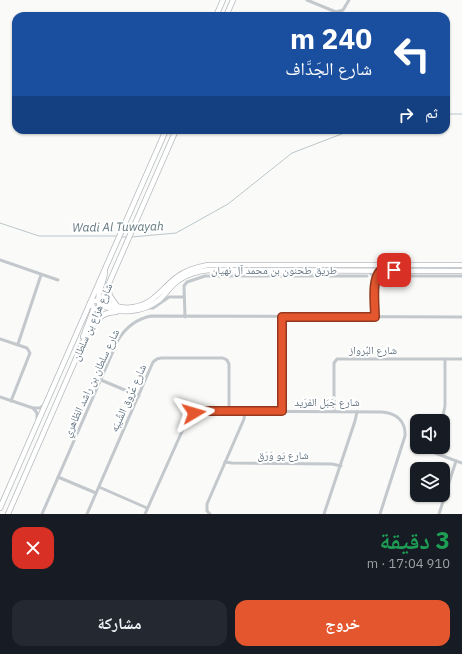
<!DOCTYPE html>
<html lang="ar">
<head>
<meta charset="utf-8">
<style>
  :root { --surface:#171b24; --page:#242831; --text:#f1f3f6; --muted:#9ea1a6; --accent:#e4572e }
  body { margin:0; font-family:"IBM Plex Sans","Noto Naskh Arabic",sans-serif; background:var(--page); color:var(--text); direction:rtl; height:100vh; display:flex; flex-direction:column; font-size:15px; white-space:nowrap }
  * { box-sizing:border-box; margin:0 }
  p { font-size:13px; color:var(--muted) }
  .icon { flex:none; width:22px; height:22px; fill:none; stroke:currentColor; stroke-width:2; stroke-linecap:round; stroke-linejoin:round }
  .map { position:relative; height:514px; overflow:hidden; direction:ltr }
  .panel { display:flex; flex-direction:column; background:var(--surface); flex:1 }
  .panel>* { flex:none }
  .hud { position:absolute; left:12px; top:12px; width:438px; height:122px; border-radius:12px; box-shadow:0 1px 3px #0004; direction:rtl; background:#1a4fa0; color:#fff; overflow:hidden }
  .fabs { position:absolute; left:410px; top:414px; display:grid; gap:8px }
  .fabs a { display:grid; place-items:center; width:40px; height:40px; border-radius:8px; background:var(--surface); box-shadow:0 1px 3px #0004; font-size:20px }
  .pin { position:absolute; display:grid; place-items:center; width:34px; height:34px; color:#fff; margin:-17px; border-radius:8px; box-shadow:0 2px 6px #0006 }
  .me { position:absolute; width:44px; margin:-22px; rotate:83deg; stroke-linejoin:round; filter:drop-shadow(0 0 3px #0008) }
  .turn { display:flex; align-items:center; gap:14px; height:84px; padding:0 12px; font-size:18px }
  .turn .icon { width:52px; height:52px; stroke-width:2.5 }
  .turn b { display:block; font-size:28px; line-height:34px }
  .then { display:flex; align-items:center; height:38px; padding:0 12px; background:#0003; gap:8px; font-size:15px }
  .round { display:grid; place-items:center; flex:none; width:42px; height:42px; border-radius:12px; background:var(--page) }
  .summary { display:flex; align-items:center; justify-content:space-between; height:68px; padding:0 12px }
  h1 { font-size:24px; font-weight:800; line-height:30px; color:#1e9e55 }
  .cta { display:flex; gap:8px; margin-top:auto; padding:8px 12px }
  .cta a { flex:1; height:46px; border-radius:12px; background:var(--accent); color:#fff; font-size:16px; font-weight:800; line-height:46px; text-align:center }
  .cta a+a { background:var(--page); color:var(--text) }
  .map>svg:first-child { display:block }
</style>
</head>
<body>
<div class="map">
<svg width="462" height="514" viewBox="0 0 462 514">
  <rect width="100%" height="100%" fill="#fafaf8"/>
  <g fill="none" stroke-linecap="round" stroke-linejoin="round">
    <g stroke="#bbc7cb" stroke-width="1">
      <polyline points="446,114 462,114"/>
      <polyline points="0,223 39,236 117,236"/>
      <polyline points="120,237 127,237"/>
      <polyline points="132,237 176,233 228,204 292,153 352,130"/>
    </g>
    <g stroke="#b5babe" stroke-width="6">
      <g id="primary">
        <polyline points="216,16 223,0"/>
        <polyline points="226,16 233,0"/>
        <polyline points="108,288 110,296 117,306"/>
        <path d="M90 303C98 297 107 304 116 306 122 308 128 308 134 307 154 304 162 288 177 277 186 270 197 267 208 265H462"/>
        <path d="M99 303C96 291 105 283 105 271"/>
        <path d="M100 304C118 315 143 313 159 300 166 294 171 285 179 280 188 274 198 271 209 270L462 271"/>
        <path d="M94 324C99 316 106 312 116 312"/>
        <polyline points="83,337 94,308 92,305 89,306"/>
        <polyline points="0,508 166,130"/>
        <polyline points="8,514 176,130"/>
      </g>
    </g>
    <g stroke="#c3c8cc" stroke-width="3">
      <polyline points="307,0 336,12 343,10 349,0"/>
      <polyline points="0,260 58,280"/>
      <polyline points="368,271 372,275 375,281"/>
      <polyline points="387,276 462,276"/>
      <polyline points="146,308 153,308 169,297 184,297"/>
      <polyline points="185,317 184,286 187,282 205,276 367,276"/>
      <path d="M375 317C375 304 371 279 381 270"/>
      <polyline points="0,339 27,348 30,353 11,401"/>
      <polyline points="18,344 41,275"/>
      <polyline points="101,380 139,396"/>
      <polyline points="0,397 33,408 40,408 45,404"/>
      <polyline points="33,408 37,413 37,421"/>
      <polyline points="282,411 282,317"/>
      <polyline points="334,411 334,363 337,359 462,359"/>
      <polyline points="442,421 445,406 445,359"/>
      <polyline points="434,447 435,453 462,463"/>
      <polyline points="225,462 232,463 332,464 341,466"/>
      <polyline points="58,477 96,493"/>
      <polyline points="99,487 147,508"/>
      <path d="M42 514 118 340C126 327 136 319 151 316L462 317"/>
      <polyline points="87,514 153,362 157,359 161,358 223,358 227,360 229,364 229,410"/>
      <path d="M145 514 188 418 194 413 202 411 382 412C396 413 406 421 405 436L380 514"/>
      <polyline points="210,514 207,511 207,504 244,419 245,411"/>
      <polyline points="324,514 355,421 357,412"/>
      <polyline points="439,514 456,461"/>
    </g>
    <use href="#primary" stroke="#fff" stroke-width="4.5"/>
  </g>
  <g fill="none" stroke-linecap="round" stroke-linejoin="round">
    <g stroke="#94391e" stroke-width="10">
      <path id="route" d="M194 413 202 411H282V317H375C375 304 371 279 381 270H394"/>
    </g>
    <use href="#route" stroke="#e4572e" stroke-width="7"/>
  </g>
  <g text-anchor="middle" stroke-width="4" stroke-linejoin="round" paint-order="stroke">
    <g font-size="11" fill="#657683" stroke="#fff">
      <text x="274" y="274">طريق طحنون بن محمد آل نهيان</text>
      <text transform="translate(92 322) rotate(-66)" y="4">شارع هزاع بن سلطان</text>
      <text x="373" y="354">شارع البُرواز</text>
      <text transform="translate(91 383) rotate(-65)" y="4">شارع سلطان بن راشد الظاهري</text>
      <text transform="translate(128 398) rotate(-66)" y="4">شارع عُرُوق الشِّيبَه</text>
      <text x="327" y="406">شارع جَبَل الفرَيد</text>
      <text x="283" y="459">شارع يَو وَرَق</text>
    </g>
    <g font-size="12" font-style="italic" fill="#60757c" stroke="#fff">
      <text transform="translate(118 227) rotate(-1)" y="4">Wadi Al Tuwayah</text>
    </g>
  </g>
</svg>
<div class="fabs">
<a><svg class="icon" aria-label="sound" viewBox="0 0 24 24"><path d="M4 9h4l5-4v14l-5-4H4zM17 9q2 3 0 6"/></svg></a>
<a><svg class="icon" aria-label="layers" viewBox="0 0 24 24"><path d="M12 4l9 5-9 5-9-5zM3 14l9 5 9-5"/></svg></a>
</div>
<div class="pin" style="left:394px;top:270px;background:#d93025"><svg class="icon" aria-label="arrive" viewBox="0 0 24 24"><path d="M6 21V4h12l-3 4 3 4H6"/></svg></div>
<svg class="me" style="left:194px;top:413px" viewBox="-20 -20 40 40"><path d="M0-17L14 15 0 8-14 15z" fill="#e4572e" stroke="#fff" stroke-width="4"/></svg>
<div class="hud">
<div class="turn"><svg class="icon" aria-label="left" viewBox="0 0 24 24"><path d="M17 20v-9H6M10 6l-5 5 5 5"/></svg><div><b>240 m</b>شارع الجَدَّاف</div></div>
<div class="then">ثم<svg class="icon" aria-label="right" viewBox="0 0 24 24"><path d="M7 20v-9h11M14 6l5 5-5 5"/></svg></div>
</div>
</div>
<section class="panel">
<div class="summary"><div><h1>3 دقيقة</h1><p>910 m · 17:04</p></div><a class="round" style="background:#d93025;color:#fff"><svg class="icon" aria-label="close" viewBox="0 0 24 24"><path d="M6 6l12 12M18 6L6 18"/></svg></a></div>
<div class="cta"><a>خروج</a><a>مشاركة</a></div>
</section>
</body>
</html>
